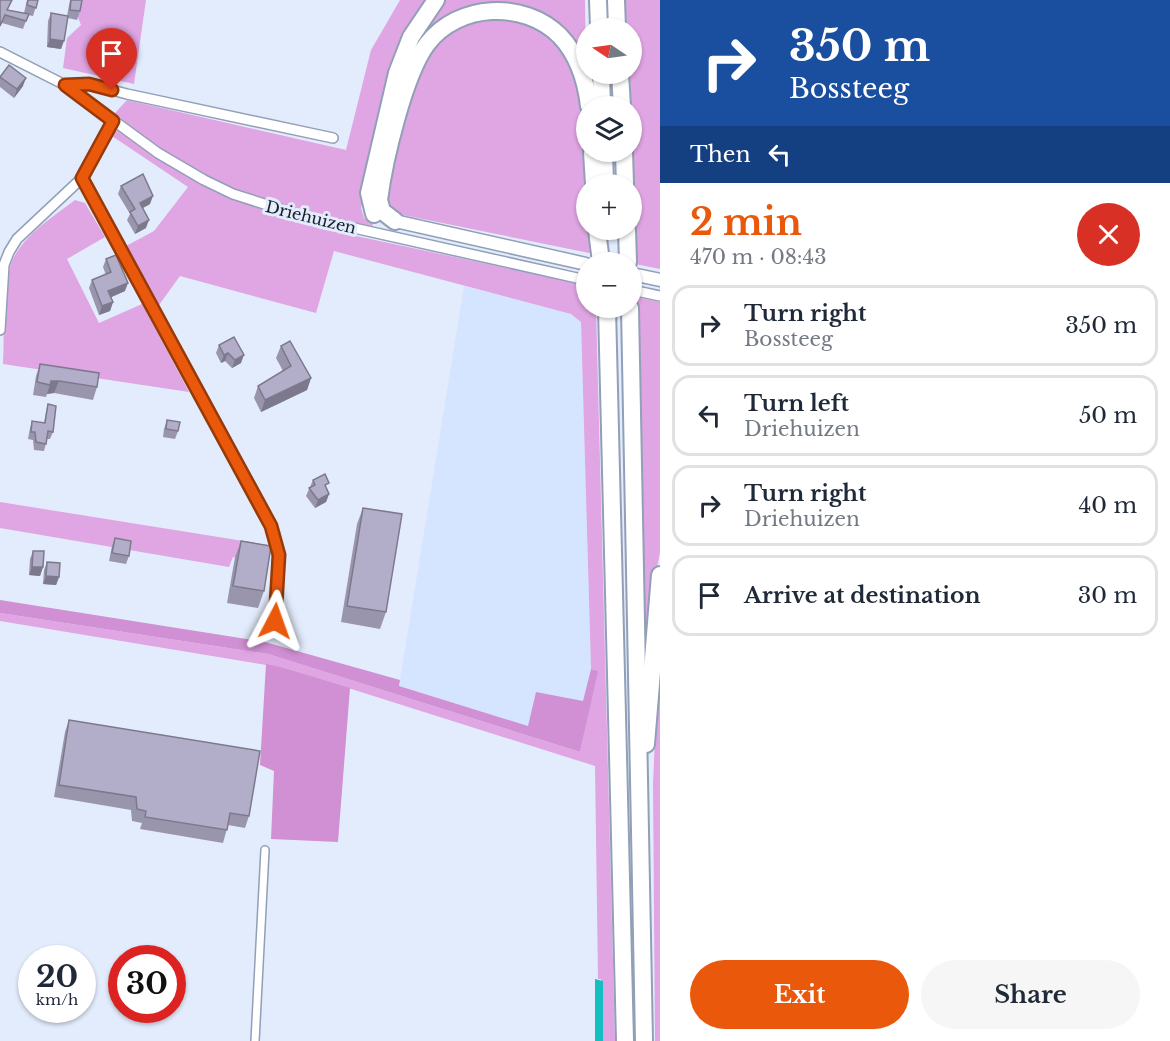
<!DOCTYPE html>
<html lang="en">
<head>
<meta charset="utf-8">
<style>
  :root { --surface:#fff; --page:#f6f6f7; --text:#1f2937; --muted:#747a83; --line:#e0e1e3; --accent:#ea580c }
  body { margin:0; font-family:"Libre Baskerville",serif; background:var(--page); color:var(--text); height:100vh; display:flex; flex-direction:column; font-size:22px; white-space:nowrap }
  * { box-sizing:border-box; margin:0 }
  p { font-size:20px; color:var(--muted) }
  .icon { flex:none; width:33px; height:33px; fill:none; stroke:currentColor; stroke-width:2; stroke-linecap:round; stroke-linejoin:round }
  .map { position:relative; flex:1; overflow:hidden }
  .details { display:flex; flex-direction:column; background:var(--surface); width:510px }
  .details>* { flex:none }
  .guide { background:#1a4fa0; color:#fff; overflow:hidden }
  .needle { width:39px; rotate:283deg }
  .controls { position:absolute; left:576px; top:18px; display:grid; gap:12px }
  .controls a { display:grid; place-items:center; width:66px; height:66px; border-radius:50%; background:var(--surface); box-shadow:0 2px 4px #0004; font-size:30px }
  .speed { position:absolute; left:18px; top:945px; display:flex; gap:12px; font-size:30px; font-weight:700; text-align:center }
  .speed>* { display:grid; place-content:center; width:78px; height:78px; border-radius:50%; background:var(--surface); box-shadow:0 2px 4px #0004; line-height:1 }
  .speed small { font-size:15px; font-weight:400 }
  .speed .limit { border:9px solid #d22; background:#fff; color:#111 }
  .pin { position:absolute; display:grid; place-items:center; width:51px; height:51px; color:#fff; margin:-62px -26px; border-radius:50% 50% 50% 0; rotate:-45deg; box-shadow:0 0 6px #0007 }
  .pin .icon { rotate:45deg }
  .me { position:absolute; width:66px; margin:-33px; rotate:4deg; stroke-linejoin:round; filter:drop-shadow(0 0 4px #0008) }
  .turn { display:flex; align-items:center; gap:21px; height:126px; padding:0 30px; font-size:27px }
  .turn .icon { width:78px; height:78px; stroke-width:2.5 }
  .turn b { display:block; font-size:42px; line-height:51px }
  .then { display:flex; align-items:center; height:57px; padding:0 30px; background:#0003; gap:12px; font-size:22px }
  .round { display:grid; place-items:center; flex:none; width:63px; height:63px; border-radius:32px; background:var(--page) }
  .headline { display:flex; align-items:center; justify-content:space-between; height:102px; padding:0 30px }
  h1 { font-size:36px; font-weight:800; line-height:45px; color:var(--accent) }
  .primary-button { display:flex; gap:12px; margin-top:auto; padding:12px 30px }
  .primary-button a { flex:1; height:69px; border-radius:36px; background:var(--accent); color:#fff; font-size:24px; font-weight:800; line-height:69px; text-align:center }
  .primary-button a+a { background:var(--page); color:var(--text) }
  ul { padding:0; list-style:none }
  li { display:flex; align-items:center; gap:18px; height:81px; margin:0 12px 9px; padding:0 18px; border:3px solid var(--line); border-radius:18px }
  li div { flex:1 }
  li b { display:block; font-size:22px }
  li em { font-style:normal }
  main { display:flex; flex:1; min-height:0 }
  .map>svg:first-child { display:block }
</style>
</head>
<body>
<main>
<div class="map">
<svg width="660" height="1041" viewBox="0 0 660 1041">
  <rect width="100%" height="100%" fill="#e3ecfc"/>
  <polygon fill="#d6e5ff" points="464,286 571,314 581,322 591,669 584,701 528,726 399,686"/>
  <g fill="#e0a5e3">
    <polygon points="80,0 146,0 134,84 63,68 67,38 81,25 77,15"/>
    <path d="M400 0H432L370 167 361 208 364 218 373 224 372 226C335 218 295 214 259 202 207 183 154 152 115 113L127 100 346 150 371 50Z"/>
    <polygon points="440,0 585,0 586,74 566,37 489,6 418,50 412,44"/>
    <polygon points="625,0 660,0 660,269 635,264 630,74 632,28 627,28"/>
    <polygon points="476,16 527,20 563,48 582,93 586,130 586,230 593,230 594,254 398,214 389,205 385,192 404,104 437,39"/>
    <polygon points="114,131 121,131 165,163 202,184 280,217 328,230 586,285 586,308 596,308 615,1041 603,1041 602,984 601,979 598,979 595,766 285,668 0,621 0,613 268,654 580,752 597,671 591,669 581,322 571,314 334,251 316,313 180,276 159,305 126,246 154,231 188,187 109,134"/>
    <path d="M75 200 85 203 105 237 67 259 99 323 142 304 189 392 3 364C5 335 1 282 14 257 27 233 54 216 75 200Z"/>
    <polygon points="636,297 660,302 660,552 645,629"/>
    <polygon points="0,502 268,545 269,564 233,557 229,567 0,528"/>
    <polygon points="660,624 660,1041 655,1041 653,784"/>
  </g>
  <g fill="#d18fd4">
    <polygon points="0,600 265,642 400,680 399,686 528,726 536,692 583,701 591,669 598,671 580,752 268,654 0,613"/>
    <polygon points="266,664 285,668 350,688 338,842 271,839 274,771 260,765"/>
  </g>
  <polygon fill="#17bec1" points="595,979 603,981 603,1041 595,1041"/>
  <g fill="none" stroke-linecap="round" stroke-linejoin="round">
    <g stroke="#919fb7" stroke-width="10">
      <polyline id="pedestrian" points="255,1041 265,850"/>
    </g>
    <g stroke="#919fb7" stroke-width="12">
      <g id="minor">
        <polyline points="0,52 65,85 158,153 204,180 233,194 305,217 586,280"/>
        <polyline points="65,85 89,84 127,94 333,138"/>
        <polyline points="82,178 271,526 279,555 275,621"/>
        <polyline points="632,290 660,296"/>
        <polyline points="0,330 4,265 9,252 17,239 82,178 113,121"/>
      </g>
    </g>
    <g stroke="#919fb7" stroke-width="15">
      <g id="secondary">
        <polyline points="395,221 586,264"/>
        <polyline points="632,274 660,280"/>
      </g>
    </g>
    <g stroke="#919fb7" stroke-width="20">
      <g id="motorway">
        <polyline points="598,0 599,28"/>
        <polyline points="616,0 617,28"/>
        <polyline points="601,74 602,106"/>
        <polyline points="620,74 622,106"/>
        <polyline points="592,152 594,184"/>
        <polyline points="604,152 605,184"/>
        <polyline points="624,152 625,184"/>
        <polyline points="374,214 369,193 397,73 411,37 436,0"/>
        <path d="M395 221 382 211 379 200C384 161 404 75 427 44 458 3 524 0 560 36 578 55 586 81 589 106"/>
        <polyline points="597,230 601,262"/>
        <polyline points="627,230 628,262"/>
        <polyline points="607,308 625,1041"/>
        <polyline points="630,308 644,1041"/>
        <polyline points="646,744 660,575"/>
      </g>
    </g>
    <use href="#pedestrian" stroke="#fff" stroke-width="7"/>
    <use href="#minor" stroke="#fff" stroke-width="9"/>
    <use href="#secondary" stroke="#fff" stroke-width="12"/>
    <use href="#motorway" stroke="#fff" stroke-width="16"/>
  </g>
  <g fill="#9995ad">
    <polygon points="0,0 8,10 24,13 27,0 38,0 33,16 28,15 23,29 2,23"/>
    <polygon points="70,0 82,0 80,11 77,20 68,18 61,49 47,47 48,21 51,13 67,16"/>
    <polygon points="0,77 23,86 14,98 0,87"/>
    <polygon points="121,186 150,204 143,208 146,228 135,234 127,220 130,214 118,194"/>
    <polygon points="106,259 125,291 111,297 113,302 110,311 99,315 89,288 92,280 106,275 103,267"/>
    <polygon points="219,345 241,363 232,368 225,361 221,363 216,353"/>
    <polygon points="281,346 311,378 307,390 261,412 254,398 258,386 283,371 276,358"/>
    <polygon points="40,364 97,387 93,400 54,393 47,394 46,397 33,395 36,376"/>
    <polygon points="48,404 53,432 50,439 47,439 44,451 34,450 33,440 28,439 30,428 32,421 44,423 46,412"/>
    <polygon points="167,420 178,431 175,439 163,437 164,429"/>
    <polygon points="313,480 327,489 329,494 326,502 315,508 306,496"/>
    <polygon points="363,508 386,612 380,629 341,622 357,524"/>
    <polygon points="115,538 129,556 126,564 109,561 112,546"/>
    <polygon points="241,541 264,591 258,608 227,603 235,557"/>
    <polygon points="33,551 43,567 40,576 29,575 30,559"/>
    <polygon points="47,562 59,577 56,585 43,584 44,570"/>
    <polygon points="69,720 249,816 245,828 228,825 223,843 140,829 142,823 132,821 131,810 54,797 65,732"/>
  </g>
  <g fill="#7d798d">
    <polygon points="50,39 64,41 61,49 47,47"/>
    <polygon points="26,78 23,86 14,98 17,89"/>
    <polygon points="153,196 150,204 137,211 140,203"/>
    <polygon points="149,220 146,228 135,234 138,226"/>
    <polygon points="128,283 125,291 105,300 108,291"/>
    <polygon points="113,302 110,311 99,315 102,306"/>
    <polygon points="228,353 225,361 221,363 224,355"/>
    <polygon points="244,355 241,363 232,368 235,360"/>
    <polygon points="311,378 307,390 261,412 265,400"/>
    <polygon points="51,381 59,381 54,393 47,394"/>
    <polygon points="329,494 326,502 315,508 318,500"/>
    <polygon points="32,567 43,567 40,576 29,575"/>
    <polygon points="46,576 59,577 56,585 43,584"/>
  </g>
  <g fill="#b2adc9" stroke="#7d798d" stroke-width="1.5">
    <polygon points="0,0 12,0 7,10 29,14 26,21 5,15 0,26"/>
    <polygon points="28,0 38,0 36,8 27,5"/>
    <polygon points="71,0 82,0 80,11 70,10"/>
    <polygon points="51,13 68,16 64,41 50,39"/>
    <polygon points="9,65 26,78 17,89 0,77"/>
    <polygon points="143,174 153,196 140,203 149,220 138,226 130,212 135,209 121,186"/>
    <polygon points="116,255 128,283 108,291 113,302 102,306 92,280 111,272 106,259"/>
    <polygon points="234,337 244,355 235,360 228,353 224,355 219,345"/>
    <polygon points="290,341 311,378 265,400 258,386 291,366 281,346"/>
    <polygon points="40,364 99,373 97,387 59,381 51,381 50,385 37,382"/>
    <polygon points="48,404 56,406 53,432 48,431 46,444 36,442 35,432 31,432 32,421 45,423"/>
    <polygon points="167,420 180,422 178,431 166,429"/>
    <polygon points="325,474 329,483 325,485 329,494 318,500 309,488 315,485 313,480"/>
    <polygon points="363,508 402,514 386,612 347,606"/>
    <polygon points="115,538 131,541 129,556 112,553"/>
    <polygon points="241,541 271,546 264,591 233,586"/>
    <polygon points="33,551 44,551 43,567 32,567"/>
    <polygon points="47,562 60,563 59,577 46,576"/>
    <polygon points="69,720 260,751 249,816 230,813 227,830 145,817 146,811 137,809 136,797 59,785"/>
  </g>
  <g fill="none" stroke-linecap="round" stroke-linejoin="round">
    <g stroke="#983908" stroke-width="15">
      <polyline id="route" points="112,90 89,84 65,85 113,121 82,178 271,526 279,555 275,621"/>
    </g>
    <use href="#route" stroke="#ea580c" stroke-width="10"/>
  </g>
  <g text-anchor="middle" stroke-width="6" stroke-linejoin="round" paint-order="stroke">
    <g font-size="16" fill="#181d26" stroke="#e3ecfc">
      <text transform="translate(311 217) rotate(14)" y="6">Driehuizen</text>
    </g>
  </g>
</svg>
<div class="controls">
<a><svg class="needle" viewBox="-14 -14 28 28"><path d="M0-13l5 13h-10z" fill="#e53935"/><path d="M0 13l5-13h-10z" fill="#747a83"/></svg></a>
<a><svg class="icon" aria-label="layers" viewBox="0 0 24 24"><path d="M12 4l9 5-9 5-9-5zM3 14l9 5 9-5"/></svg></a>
<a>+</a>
<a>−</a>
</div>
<div class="speed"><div>20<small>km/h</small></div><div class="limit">30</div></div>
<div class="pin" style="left:112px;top:90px;background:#d93025"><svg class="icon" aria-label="arrive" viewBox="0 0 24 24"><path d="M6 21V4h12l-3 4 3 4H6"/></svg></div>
<svg class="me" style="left:275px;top:621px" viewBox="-20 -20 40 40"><path d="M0-17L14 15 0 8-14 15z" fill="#ea580c" stroke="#fff" stroke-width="4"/></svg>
</div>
<section class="details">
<div class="guide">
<div class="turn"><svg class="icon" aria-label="right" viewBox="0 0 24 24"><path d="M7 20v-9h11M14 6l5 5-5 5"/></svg><div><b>350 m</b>Bossteeg</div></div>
<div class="then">Then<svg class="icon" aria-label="left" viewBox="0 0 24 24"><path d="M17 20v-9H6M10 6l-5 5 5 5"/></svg></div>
</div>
<div class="headline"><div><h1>2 min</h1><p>470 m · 08:43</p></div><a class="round" style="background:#d93025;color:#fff"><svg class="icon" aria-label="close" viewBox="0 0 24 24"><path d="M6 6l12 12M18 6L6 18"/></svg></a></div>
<ul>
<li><svg class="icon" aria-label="right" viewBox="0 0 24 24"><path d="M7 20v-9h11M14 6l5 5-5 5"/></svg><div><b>Turn right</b><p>Bossteeg</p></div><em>350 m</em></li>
<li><svg class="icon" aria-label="left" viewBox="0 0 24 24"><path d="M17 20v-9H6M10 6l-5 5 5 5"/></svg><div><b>Turn left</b><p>Driehuizen</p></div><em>50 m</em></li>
<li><svg class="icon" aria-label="right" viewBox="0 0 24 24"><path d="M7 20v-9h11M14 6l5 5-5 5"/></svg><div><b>Turn right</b><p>Driehuizen</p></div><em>40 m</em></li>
<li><svg class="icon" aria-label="arrive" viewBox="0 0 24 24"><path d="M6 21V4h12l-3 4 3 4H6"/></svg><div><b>Arrive at destination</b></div><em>30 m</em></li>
</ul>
<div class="primary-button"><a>Exit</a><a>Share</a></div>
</section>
</main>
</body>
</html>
